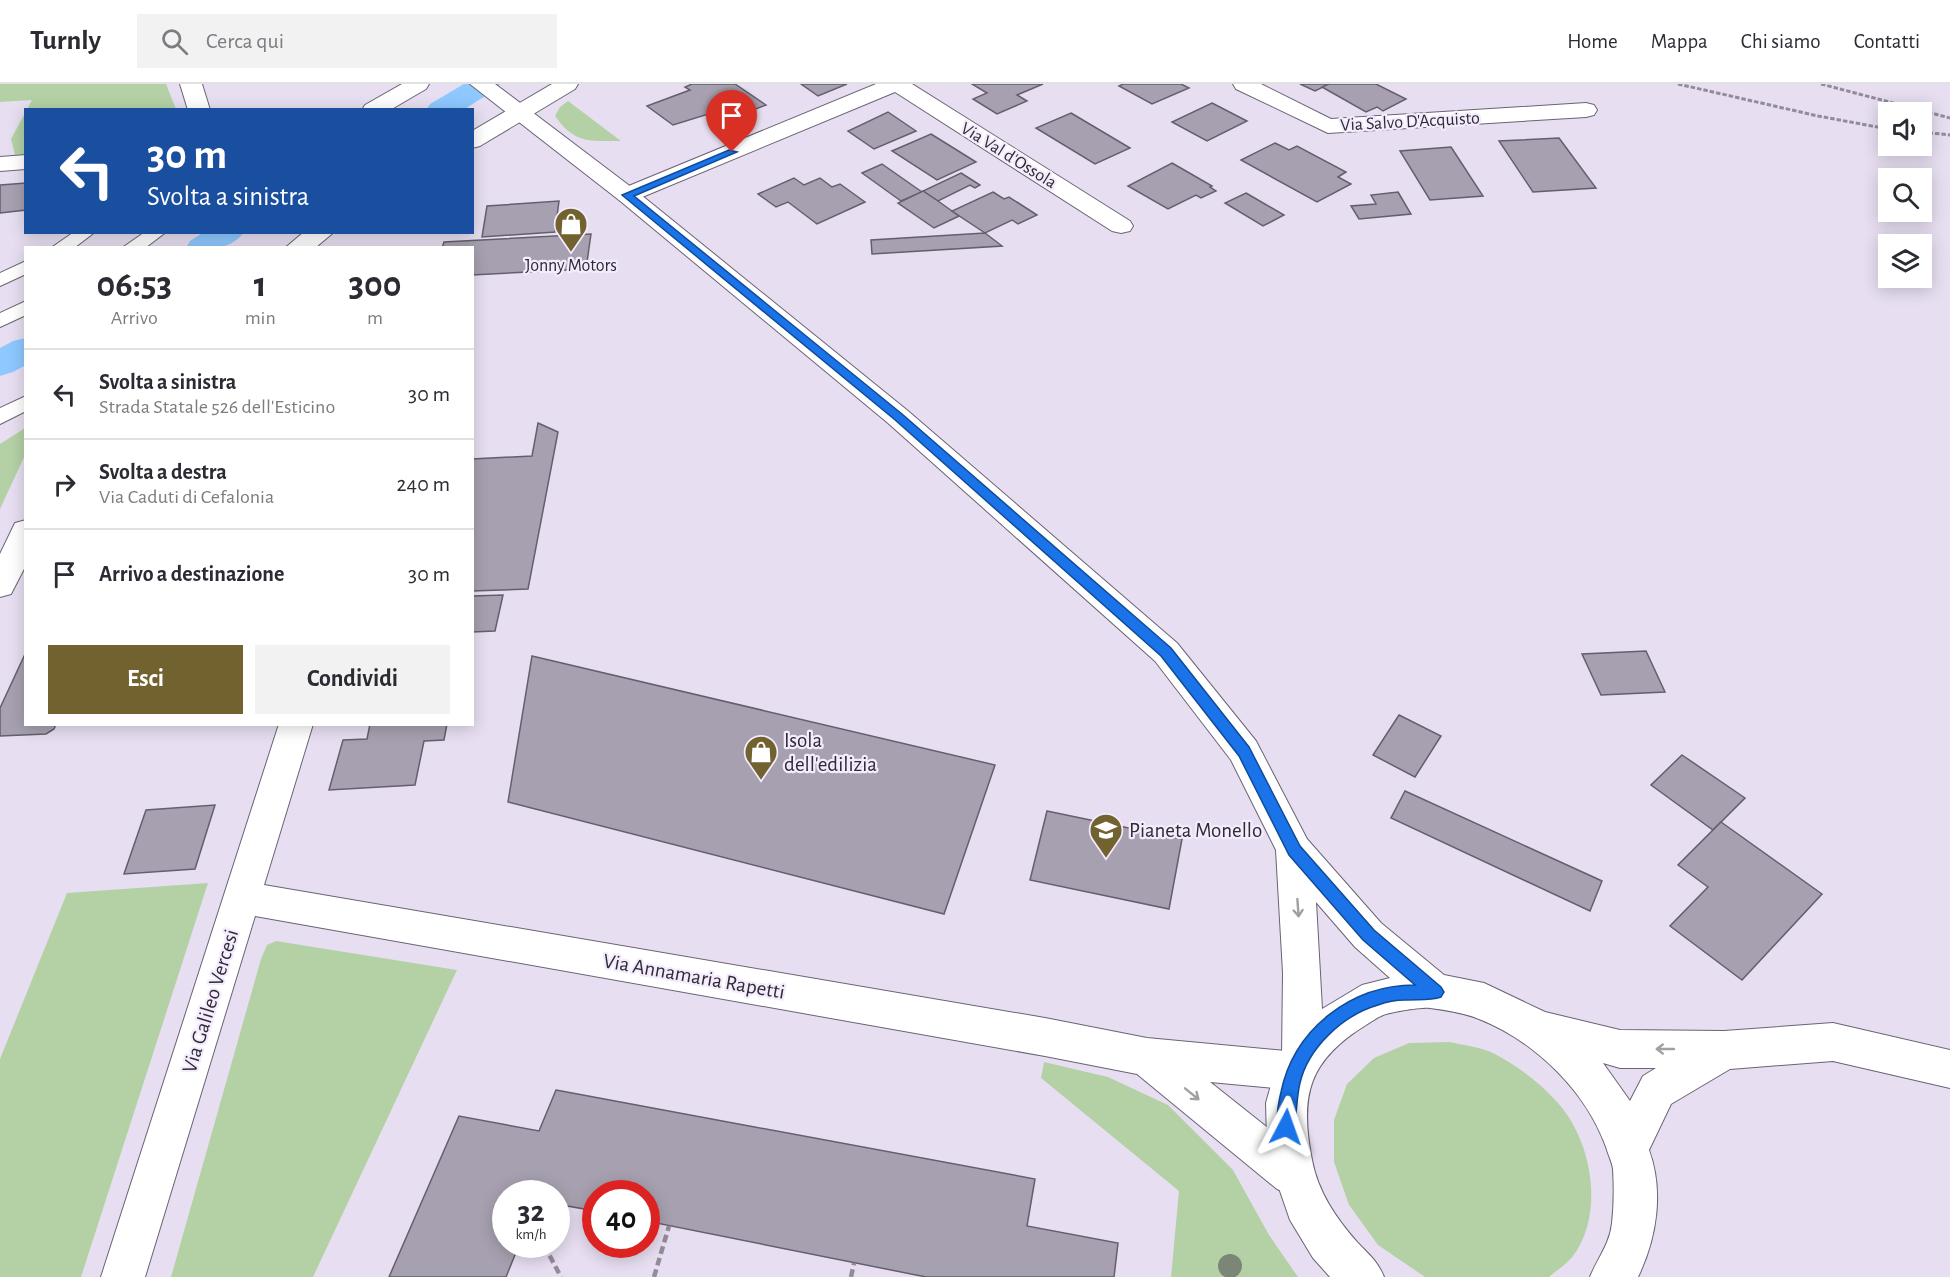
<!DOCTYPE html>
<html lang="it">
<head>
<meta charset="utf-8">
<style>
  :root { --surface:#fff; --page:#f2f2f3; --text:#2b2b33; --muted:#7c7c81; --line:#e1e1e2; --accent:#726230 }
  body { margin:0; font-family:"Alegreya Sans",sans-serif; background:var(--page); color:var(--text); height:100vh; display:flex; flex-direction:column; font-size:22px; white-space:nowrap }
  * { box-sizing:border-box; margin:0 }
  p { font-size:20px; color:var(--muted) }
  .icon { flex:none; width:33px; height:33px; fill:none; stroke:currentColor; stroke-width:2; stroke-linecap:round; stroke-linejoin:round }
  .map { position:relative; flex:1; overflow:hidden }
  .panel { position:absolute; left:24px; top:162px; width:450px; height:480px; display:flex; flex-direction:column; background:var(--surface); border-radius:0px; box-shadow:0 3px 15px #0003 }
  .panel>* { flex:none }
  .guide { position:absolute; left:24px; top:24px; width:450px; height:126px; border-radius:0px; box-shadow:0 3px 15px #0003; background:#1a4fa0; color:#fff; overflow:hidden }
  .tools { position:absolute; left:1878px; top:18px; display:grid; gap:12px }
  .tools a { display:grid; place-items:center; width:54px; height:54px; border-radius:0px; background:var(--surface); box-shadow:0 3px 15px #0003; font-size:30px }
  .speed { position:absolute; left:492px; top:1096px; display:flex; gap:12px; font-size:30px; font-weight:700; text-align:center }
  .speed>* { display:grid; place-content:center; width:78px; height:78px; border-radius:50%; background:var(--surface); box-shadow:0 3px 15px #0003; line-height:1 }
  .speed small { font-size:15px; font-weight:400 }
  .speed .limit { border:9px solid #d22; background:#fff; color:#111 }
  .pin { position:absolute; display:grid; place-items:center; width:51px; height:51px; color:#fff; margin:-62px -26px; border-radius:50% 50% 50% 0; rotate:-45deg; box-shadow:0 0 6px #0007 }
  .pin .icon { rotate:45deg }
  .me { position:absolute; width:66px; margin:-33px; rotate:4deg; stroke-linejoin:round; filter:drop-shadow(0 0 4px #0008) }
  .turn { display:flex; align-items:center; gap:21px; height:126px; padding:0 24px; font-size:27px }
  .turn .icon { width:78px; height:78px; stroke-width:2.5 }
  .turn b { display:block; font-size:42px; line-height:51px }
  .eta { display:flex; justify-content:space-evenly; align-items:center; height:102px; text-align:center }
  .eta b { font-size:36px; font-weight:700; line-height:42px }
  .cta { display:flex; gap:12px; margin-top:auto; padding:12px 24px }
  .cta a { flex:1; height:69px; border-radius:0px; background:var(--accent); color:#fff; font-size:24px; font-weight:700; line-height:69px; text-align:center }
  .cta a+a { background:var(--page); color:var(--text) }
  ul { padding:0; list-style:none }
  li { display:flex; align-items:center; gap:18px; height:90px; padding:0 24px; border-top:2px solid var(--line) }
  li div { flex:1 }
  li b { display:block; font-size:22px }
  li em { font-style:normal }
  header { display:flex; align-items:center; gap:36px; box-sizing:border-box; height:84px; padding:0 30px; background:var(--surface); border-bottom:2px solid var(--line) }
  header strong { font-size:28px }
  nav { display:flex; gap:33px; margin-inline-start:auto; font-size:21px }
  .search { width:420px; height:54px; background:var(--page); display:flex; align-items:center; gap:15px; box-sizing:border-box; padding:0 21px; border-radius:0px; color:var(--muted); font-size:22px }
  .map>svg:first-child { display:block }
</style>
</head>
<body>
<header>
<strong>Turnly</strong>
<div class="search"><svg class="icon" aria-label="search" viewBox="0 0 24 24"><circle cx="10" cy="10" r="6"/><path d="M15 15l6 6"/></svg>Cerca qui</div>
<nav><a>Home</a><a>Mappa</a><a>Chi siamo</a><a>Contatti</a></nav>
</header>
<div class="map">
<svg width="1950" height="1193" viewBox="0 0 1950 1193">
  <rect width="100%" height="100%" fill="#e7dff1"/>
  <g fill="#b4d1a6">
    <polygon points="0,0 166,0 176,25 27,25 32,16 0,18"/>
    <path d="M568 17 621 57C589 57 575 60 555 32L560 23Z"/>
    <polygon points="25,29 25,70 15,71 11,55"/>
    <polygon points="25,344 25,371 0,425 0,360"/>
    <polygon points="208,799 81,1193 0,1193 0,975 67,809"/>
    <polygon points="276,857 457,886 313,1193 171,1193 261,875 267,861"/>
    <path d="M1449 958C1463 961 1481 963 1493 969 1518 982 1540 999 1558 1019 1592 1057 1605 1129 1573 1172 1567 1180 1556 1187 1549 1193H1425L1378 1161 1349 1121 1334 1078V1036L1347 1000 1374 974 1409 959Z"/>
    <polygon points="1044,978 1108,993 1168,1021 1233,1086 1269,1151 1298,1193 1171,1193 1179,1107 1041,994"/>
  </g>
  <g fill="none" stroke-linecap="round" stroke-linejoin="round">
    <g fill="#8ec8ff" fill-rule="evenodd">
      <polygon points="464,0 500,0 495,6 463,26 426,26 430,20"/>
      <path d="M204 148H244C230 168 207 164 186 164L190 157Z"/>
      <polygon points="26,254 26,281 13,288 0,292 0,264 13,257"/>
    </g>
  </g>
  <g fill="#a7a0b0" stroke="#655e6d" stroke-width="1.5">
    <polygon points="692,0 735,0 766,21 730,35 718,27 673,41 647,22 690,6 685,3"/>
    <polygon points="801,0 847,0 818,12"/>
    <polygon points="972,0 1043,0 1017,11 1027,17 997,30 973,15 987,9"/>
    <polygon points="1123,0 1181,0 1189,4 1152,20 1119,2"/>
    <polygon points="1300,0 1329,0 1315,7"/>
    <polygon points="1329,0 1376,0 1406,15 1383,27 1377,23 1366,28 1322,3"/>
    <polygon points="1212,19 1247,37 1207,57 1172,38"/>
    <polygon points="888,28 916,47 874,65 848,47"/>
    <polygon points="1071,29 1130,64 1095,80 1036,44"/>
    <polygon points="931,50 976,78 937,96 892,67"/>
    <polygon points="1559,54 1596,104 1533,108 1499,57"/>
    <polygon points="1275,59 1289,66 1297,62 1346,88 1338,93 1351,100 1317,118 1241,76"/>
    <polygon points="1451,63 1483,112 1430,116 1400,67"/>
    <polygon points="1172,79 1212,102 1210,103 1216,107 1201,114 1196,111 1168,125 1128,102"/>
    <polygon points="882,80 922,108 901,117 862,89"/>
    <polygon points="961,89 980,101 975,104 970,101 938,117 923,107"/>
    <polygon points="794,94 804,101 820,94 832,103 840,100 865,118 817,140 788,118 776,123 758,110"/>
    <polygon points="26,99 26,126 0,129 0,101"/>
    <polygon points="923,107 938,117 959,132 934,144 898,119"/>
    <polygon points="993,108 1004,115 1009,113 1037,131 1018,140 1012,136 985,149 952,127"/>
    <polygon points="1398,108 1411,130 1359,135 1351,122 1376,120 1371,111"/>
    <polygon points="1246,109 1284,131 1263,142 1225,119"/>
    <polygon points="559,117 555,148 482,153 487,122"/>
    <polygon points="985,149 1002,162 872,170 871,156"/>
    <polygon points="591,150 586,185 472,191 472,164 442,164 444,158"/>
    <polygon points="538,339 558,348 528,505 472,507 472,375 532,372"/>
    <polygon points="503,511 495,547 472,548 472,512"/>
    <polygon points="1646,567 1665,608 1601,611 1582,570"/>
    <polygon points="26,568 26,640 56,640 54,645 46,650 0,652 0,624"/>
    <polygon points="532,572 995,681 944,830 508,718"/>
    <polygon points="1399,631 1441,652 1415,693 1373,671"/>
    <polygon points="370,640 447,640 444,656 424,657 415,701 329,706 343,656 367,655"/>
    <polygon points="1682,671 1745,714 1713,746 1651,701"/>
    <polygon points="1405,707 1602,797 1590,827 1391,734"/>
    <polygon points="215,721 195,785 124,790 146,726"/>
    <polygon points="1047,727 1182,755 1169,825 1030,796"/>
    <polygon points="1721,738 1822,810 1742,896 1670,842 1708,803 1678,781"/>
    <polygon points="556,1006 1035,1095 1027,1142 1118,1159 1114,1193 926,1193 646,1137 646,1110 596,1110 596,1127 556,1120 556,1110 506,1110 506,1161 519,1161 506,1193 389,1193 459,1032 539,1047"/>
  </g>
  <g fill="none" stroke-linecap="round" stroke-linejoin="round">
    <g stroke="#6a6373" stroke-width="2">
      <g id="lane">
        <polygon points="74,148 95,148 74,164 51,164"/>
        <polygon points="145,148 166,148 145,164 122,164"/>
        <polygon points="26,177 26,190 0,202 0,189"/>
        <polygon points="26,217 26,231 0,243 0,229"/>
        <polygon points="26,312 26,327 0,340 0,324"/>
      </g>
    </g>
    <g stroke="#6a6373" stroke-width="2">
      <g id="street">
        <polygon points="180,0 202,0 210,26 188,26"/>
        <polygon points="402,0 429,0 426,5 390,26 362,26 365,21"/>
        <polygon points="552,0 578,0 575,5 480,62 472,64 472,47"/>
        <polygon points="876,0 912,0 1130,137 1133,142 1130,147 1121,149 1112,147 895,8 635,116 627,118 619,116 615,111 619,106"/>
        <polygon points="1233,0 1261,0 1331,35 1586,19 1594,21 1597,26 1594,31 1586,33 1328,49 1236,5"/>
        <polygon points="26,71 26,85 0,87 0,73"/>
        <polygon points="304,148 334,148 315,164 285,164"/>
        <polygon points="26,436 26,481 11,510 0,513 0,470 15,439"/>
        <polygon points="279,640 313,640 264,801 1045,934 1147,954 1296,968 1310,973 1316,987 1310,1001 1296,1006 1210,998 1307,1075 1313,1090 1307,1105 1292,1111 1277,1105 1137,990 1045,972 255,832 145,1193 101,1193"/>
      </g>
    </g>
    <g stroke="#6a6373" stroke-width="2">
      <path id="secondary" d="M470 0H495L635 106 908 327 1177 559 1256 657 1307 755 1381 839 1444 891 1484 899 1545 928 1620 946 1724 947 1833 939 1950 966V1004L1833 977 1730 985 1671 1020 1649 1066C1664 1107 1657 1154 1638 1193H1590C1597 1175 1610 1160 1612 1139 1614 1122 1614 1102 1613 1085 1612 1078 1608 1070 1606 1063 1586 1007 1535 957 1479 935 1465 929 1445 926 1430 924 1422 923 1389 928 1381 932 1376 934 1371 938 1366 941 1309 976 1299 1011 1312 1076 1318 1108 1336 1134 1357 1158 1369 1171 1377 1176 1384 1193H1330L1313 1174 1290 1136 1270 1078 1267 1055 1266 1019 1273 994 1282 973 1283 889 1276 766 1231 676 1155 577 888 339 619 116ZM1316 818 1355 863 1390 894 1362 901 1322 925ZM1603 979 1620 984H1656L1643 992 1630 1017Z"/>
    </g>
    <g stroke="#928c99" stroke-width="3" stroke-dasharray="4.5 2" stroke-linecap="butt">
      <polyline points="1678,0 1818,32 1888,45"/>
      <polyline points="1821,0 1950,34"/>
      <polyline points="1922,48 1950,51"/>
    </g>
    <g stroke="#928c99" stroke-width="4.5" stroke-dasharray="8 4" stroke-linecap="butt">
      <polyline points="544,1161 561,1193"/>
      <polyline points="654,1193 669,1142"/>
      <polyline points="851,1193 854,1179"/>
    </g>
    <use href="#lane" fill="#fff" fill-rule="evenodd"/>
    <use href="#street" fill="#fff" fill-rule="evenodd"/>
    <use href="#secondary" fill="#fff" fill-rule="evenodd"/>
  </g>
  <circle fill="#7b8676" cx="1230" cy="1182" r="12"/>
  <defs><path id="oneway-shaft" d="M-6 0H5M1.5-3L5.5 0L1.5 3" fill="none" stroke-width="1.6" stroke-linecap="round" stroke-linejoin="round" transform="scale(1.5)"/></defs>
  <g stroke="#a1a0a3">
    <use href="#oneway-shaft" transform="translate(1298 824) rotate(86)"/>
    <use href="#oneway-shaft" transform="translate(1665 965) rotate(-180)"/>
    <use href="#oneway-shaft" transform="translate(1192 1010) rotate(39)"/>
  </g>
  <path fill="#1a73e8" stroke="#114b97" stroke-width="1.5" d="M729 66 737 68 634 112 902 330 1171 564 1249 663 1300 762 1374 846 1441 903 1444 908 1441 913C1430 917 1417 915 1405 916 1396 916 1386 918 1378 921 1343 931 1308 964 1300 999 1296 1014 1297 1038 1292 1049L1286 1051 1280 1049C1275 1036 1278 1021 1281 1008 1294 945 1351 901 1415 901L1363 856 1289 771 1239 672 1161 572 894 335 622 111Z"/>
  <defs>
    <g id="shop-pin" transform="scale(1.725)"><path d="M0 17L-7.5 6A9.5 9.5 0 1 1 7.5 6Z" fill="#726230" stroke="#f4ecfe"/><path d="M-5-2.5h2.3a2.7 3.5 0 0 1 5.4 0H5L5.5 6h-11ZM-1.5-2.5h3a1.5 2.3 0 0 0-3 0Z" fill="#fff"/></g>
    <g id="school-pin" transform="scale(1.725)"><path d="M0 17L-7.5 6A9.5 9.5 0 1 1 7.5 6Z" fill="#726230" stroke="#f4ecfe"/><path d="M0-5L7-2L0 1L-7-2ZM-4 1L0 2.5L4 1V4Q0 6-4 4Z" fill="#fff"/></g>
  </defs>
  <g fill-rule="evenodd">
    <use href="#shop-pin" x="571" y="140"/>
    <use href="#shop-pin" x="761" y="668"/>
    <use href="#school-pin" x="1106" y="746"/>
  </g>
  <g text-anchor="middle" stroke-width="4.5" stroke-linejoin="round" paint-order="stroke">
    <g font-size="18" fill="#2e2b32" stroke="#f4ecfe">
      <text transform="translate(1410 37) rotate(-3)" y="6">Via Salvo D'Acquisto</text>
      <text transform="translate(1009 71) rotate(32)" y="6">Via Val d'Ossola</text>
    </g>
    <g font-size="18" fill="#2e2b32" stroke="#f4ecfe">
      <text x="571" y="187">Jonny Motors</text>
    </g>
    <g font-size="21" fill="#2e2b32" stroke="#f4ecfe" text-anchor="start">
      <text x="784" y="663">Isola<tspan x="784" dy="24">dell'edilizia</tspan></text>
      <text x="1129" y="753">Pianeta Monello</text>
    </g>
    <g font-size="21" fill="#2e2b32" stroke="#f4ecfe">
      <text transform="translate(694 892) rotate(10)" y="7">Via Annamaria Rapetti</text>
      <text transform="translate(210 917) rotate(-73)" y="7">Via Galileo Vercesi</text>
    </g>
  </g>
</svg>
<div class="tools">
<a><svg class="icon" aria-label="sound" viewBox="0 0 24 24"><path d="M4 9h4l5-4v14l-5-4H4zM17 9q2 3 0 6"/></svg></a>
<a><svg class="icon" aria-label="search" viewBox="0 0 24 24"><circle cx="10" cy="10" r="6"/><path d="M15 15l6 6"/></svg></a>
<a><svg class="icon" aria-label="layers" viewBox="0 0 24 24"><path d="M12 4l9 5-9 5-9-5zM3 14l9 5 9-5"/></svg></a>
</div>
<div class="speed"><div>32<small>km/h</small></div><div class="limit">40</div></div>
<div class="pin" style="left:732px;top:68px;background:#d93025"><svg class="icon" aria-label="arrive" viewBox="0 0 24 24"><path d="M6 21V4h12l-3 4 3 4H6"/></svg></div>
<svg class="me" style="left:1286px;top:1043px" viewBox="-20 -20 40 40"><path d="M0-17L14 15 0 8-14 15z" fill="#1a73e8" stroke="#fff" stroke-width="4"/></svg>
<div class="guide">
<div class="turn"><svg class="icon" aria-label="left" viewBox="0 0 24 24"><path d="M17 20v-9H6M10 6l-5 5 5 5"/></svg><div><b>30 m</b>Svolta a sinistra</div></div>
</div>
<section class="panel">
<div class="eta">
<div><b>06:53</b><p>Arrivo</p></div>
<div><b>1</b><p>min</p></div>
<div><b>300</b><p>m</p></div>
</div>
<ul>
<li><svg class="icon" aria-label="left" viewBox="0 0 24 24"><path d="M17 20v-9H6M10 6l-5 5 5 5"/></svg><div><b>Svolta a sinistra</b><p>Strada Statale 526 dell'Esticino</p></div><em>30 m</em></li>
<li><svg class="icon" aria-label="right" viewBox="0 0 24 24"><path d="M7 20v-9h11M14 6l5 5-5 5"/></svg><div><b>Svolta a destra</b><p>Via Caduti di Cefalonia</p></div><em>240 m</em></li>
<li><svg class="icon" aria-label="arrive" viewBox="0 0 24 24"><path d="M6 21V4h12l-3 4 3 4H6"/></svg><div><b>Arrivo a destinazione</b></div><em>30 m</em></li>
</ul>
<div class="cta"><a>Esci</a><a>Condividi</a></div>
</section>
</div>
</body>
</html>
